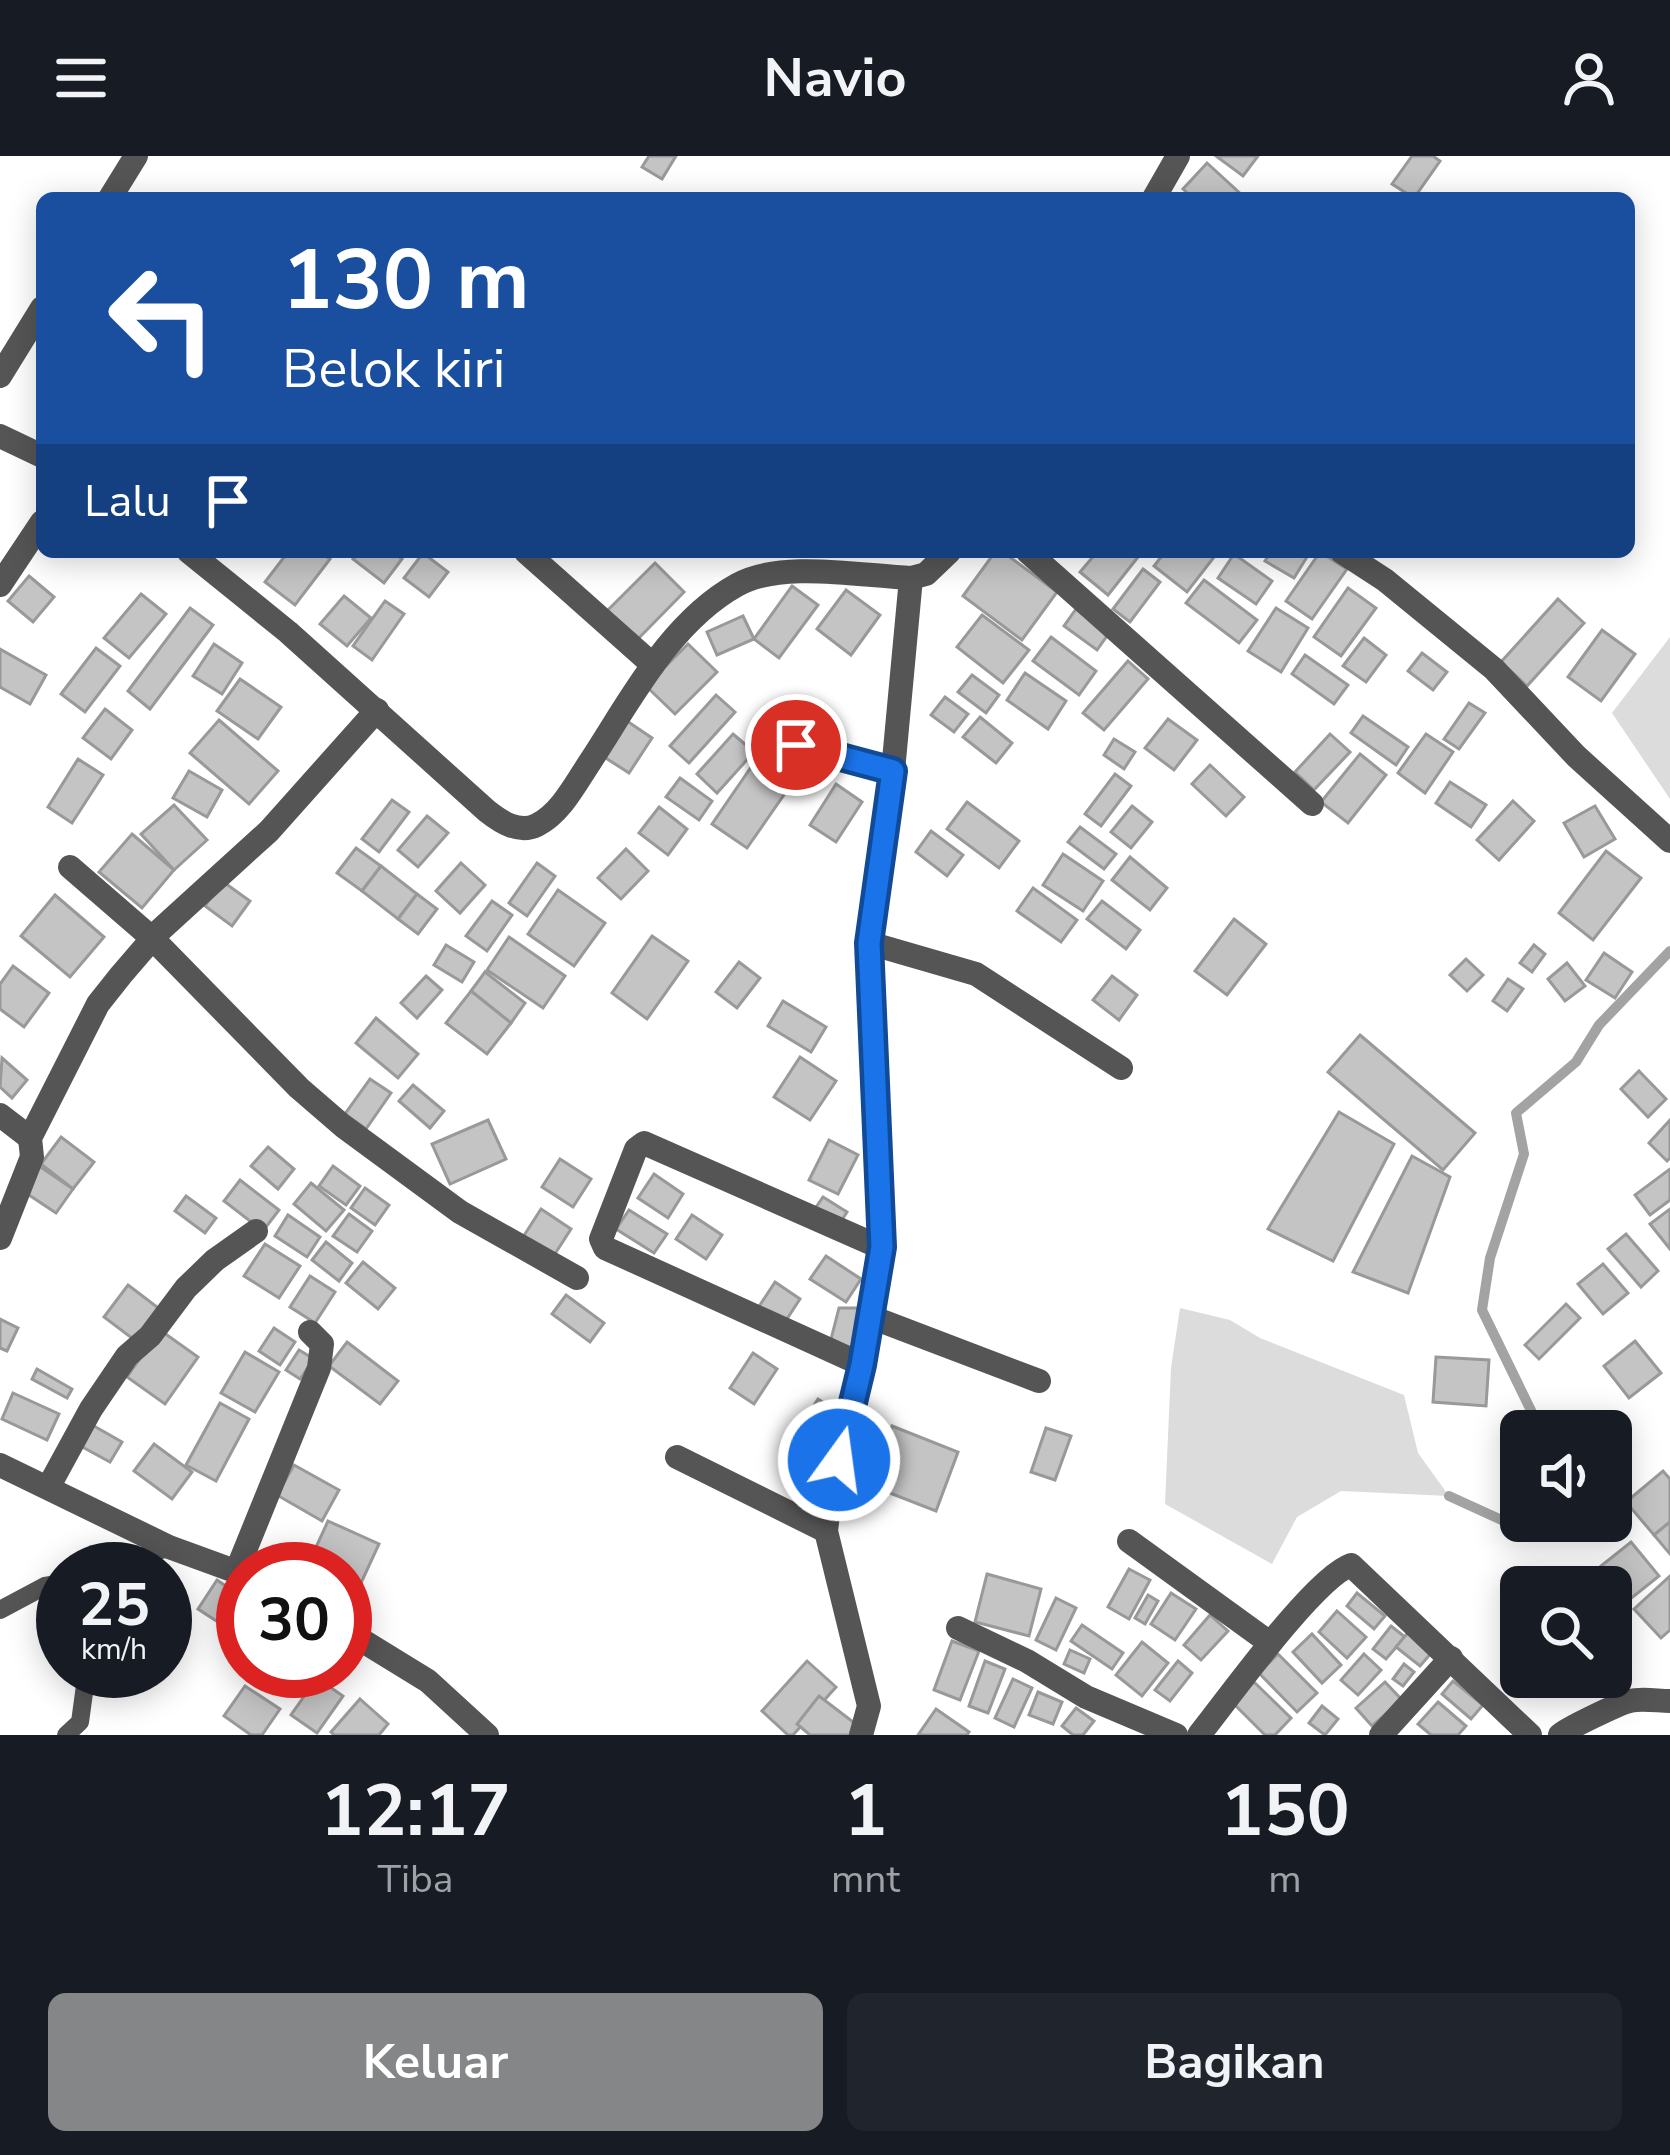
<!DOCTYPE html>
<html lang="id">
<head>
<meta charset="utf-8">
<style>
  :root { --surface:#171b24; --page:#20242c; --text:#f1f3f6; --muted:#9ea1a6; --accent:#858687 }
  body { margin:0; font-family:"Nunito Sans",sans-serif; background:var(--page); color:var(--text); height:100vh; display:flex; flex-direction:column; font-size:45px; white-space:nowrap }
  * { box-sizing:border-box; margin:0 }
  p { font-size:39px; color:var(--muted) }
  .icon { flex:none; width:66px; height:66px; fill:none; stroke:currentColor; stroke-width:2; stroke-linecap:round; stroke-linejoin:round }
  .map { position:relative; height:1579px; overflow:hidden }
  .details { display:flex; flex-direction:column; background:var(--surface); flex:1 }
  .details>* { flex:none }
  .banner { position:absolute; left:36px; top:36px; width:1599px; height:366px; border-radius:18px; box-shadow:0 6px 30px #0003; background:#1a4fa0; color:#fff; overflow:hidden }
  .fabs { position:absolute; left:1500px; top:1254px; display:grid; gap:24px }
  .fabs a { display:grid; place-items:center; width:132px; height:132px; border-radius:18px; background:var(--surface); box-shadow:0 6px 30px #0003; font-size:60px }
  .speed { position:absolute; left:36px; top:1386px; display:flex; gap:24px; font-size:60px; font-weight:700; text-align:center }
  .speed>* { display:grid; place-content:center; width:156px; height:156px; border-radius:50%; background:var(--surface); box-shadow:0 6px 30px #0003; line-height:1 }
  .speed small { font-size:30px; font-weight:400 }
  .speed .limit { border:18px solid #d22; background:#fff; color:#111 }
  .pin { position:absolute; display:grid; place-items:center; width:102px; height:102px; color:#fff; margin:-51px; border:6px solid #fff; border-radius:50%; box-shadow:0 3px 12px #0007 }
  .me { position:absolute; width:132px; margin:-66px; rotate:14deg; stroke-linejoin:round; filter:drop-shadow(0 0 9px #0008) }
  .turn { display:flex; align-items:center; gap:42px; height:252px; padding:0 48px; font-size:54px }
  .turn .icon { width:156px; height:156px; stroke-width:2.5 }
  .turn b { display:block; font-size:84px; line-height:102px }
  .then { display:flex; align-items:center; height:114px; padding:0 48px; background:#0003; gap:24px; font-size:45px }
  .eta { display:flex; justify-content:space-evenly; align-items:center; height:204px; text-align:center }
  .eta b { font-size:72px; font-weight:700; line-height:84px }
  .cta { display:flex; gap:24px; margin-top:auto; padding:24px 48px }
  .cta a { flex:1; height:138px; border-radius:18px; background:var(--accent); color:#fff; font-size:48px; font-weight:700; line-height:138px; text-align:center }
  .cta a+a { background:var(--page); color:var(--text) }
  header { display:flex; justify-content:space-between; align-items:center; height:156px; padding:0 48px; background:var(--surface); font-size:54px; font-weight:700 }
  .map>svg:first-child { display:block }
</style>
</head>
<body>
<header><svg class="icon" aria-label="menu" viewBox="0 0 24 24"><path d="M4 6h16M4 12h16M4 18h16"/></svg>Navio<svg class="icon" aria-label="person" viewBox="0 0 24 24"><circle cx="12" cy="8" r="4"/><path d="M4 21q1-7 8-7t8 7"/></svg></header>
<div class="map">
<svg width="1670" height="1579" viewBox="0 0 1670 1579">
  <rect width="100%" height="100%" fill="#fff"/>
  <g fill="#dcdcdc">
    <polygon points="1670,481 1670,643 1612,557"/>
    <polygon points="1180,1152 1230,1164 1260,1182 1404,1239 1418,1297 1449,1340 1341,1335 1297,1361 1272,1408 1165,1348 1171,1212"/>
  </g>
  <g fill="none" stroke-linecap="round" stroke-linejoin="round">
    <g stroke="#a3a3a3" stroke-width="10">
      <polyline points="1541,1275 1482,1154 1490,1102 1524,998 1516,957 1576,906 1599,869 1670,795"/>
      <polyline points="1449,1340 1517,1371 1523,1365"/>
    </g>
  </g>
  <g fill="#c4c4c4" stroke="#999" stroke-width="3">
    <polygon points="649,0 676,0 662,23 642,11"/>
    <polygon points="1216,0 1258,0 1243,20"/>
    <polygon points="1412,0 1433,0 1440,5 1414,42 1392,28"/>
    <polygon points="1207,7 1243,40 1241,42 1193,42 1183,33"/>
    <polygon points="288,396 320,396 330,403 295,449 265,426"/>
    <polygon points="359,396 393,396 402,403 384,427 353,403"/>
    <polygon points="995,396 1003,396 1057,436 1022,484 963,440"/>
    <polygon points="1097,396 1142,396 1108,439 1080,416"/>
    <polygon points="1165,396 1218,396 1187,436 1154,410"/>
    <polygon points="1271,396 1310,396 1294,422 1265,405"/>
    <polygon points="1320,396 1347,413 1312,463 1286,445"/>
    <polygon points="423,397 448,416 429,441 404,422"/>
    <polygon points="1234,398 1272,425 1256,448 1218,422"/>
    <polygon points="655,407 684,436 636,485 606,456"/>
    <polygon points="1143,413 1160,426 1130,466 1113,453"/>
    <polygon points="29,420 54,441 33,466 8,445"/>
    <polygon points="1204,424 1257,464 1239,487 1186,447"/>
    <polygon points="792,430 818,449 779,502 754,483"/>
    <polygon points="1348,432 1376,452 1341,500 1314,481"/>
    <polygon points="846,434 880,459 851,499 817,473"/>
    <polygon points="141,438 166,458 129,502 104,482"/>
    <polygon points="344,440 371,462 347,490 320,468"/>
    <polygon points="1558,443 1584,467 1527,530 1501,506"/>
    <polygon points="385,445 404,458 372,504 353,490"/>
    <polygon points="190,452 213,469 150,553 128,535"/>
    <polygon points="1276,452 1308,472 1281,516 1248,495"/>
    <polygon points="1076,453 1109,477 1097,494 1064,470"/>
    <polygon points="982,459 1029,494 1003,527 957,491"/>
    <polygon points="743,460 754,483 717,499 707,476"/>
    <polygon points="1602,474 1635,498 1601,545 1568,521"/>
    <polygon points="1051,481 1096,515 1079,539 1033,505"/>
    <polygon points="1364,482 1386,499 1366,526 1343,510"/>
    <polygon points="214,488 242,507 222,538 193,520"/>
    <polygon points="688,488 717,516 675,558 646,530"/>
    <polygon points="96,492 120,510 85,556 61,538"/>
    <polygon points="0,493 46,519 30,548 0,531"/>
    <polygon points="1422,497 1447,516 1433,534 1408,515"/>
    <polygon points="1305,499 1348,529 1334,548 1292,518"/>
    <polygon points="1128,505 1148,523 1104,574 1083,557"/>
    <polygon points="1025,517 1066,545 1048,573 1007,544"/>
    <polygon points="972,519 999,539 986,557 958,536"/>
    <polygon points="240,523 281,551 258,583 217,555"/>
    <polygon points="716,539 735,556 689,607 670,590"/>
    <polygon points="945,541 968,558 954,576 931,559"/>
    <polygon points="1469,547 1485,557 1459,593 1444,583"/>
    <polygon points="105,553 132,574 111,603 83,582"/>
    <polygon points="1363,560 1408,591 1396,609 1351,577"/>
    <polygon points="980,561 1012,587 996,607 963,581"/>
    <polygon points="624,563 652,582 629,617 601,599"/>
    <polygon points="1168,563 1197,584 1174,614 1145,592"/>
    <polygon points="219,564 278,615 249,648 190,597"/>
    <polygon points="733,578 754,596 717,637 697,618"/>
    <polygon points="1330,578 1350,596 1314,634 1295,616"/>
    <polygon points="1426,578 1453,596 1425,637 1398,617"/>
    <polygon points="1114,583 1135,596 1124,613 1104,599"/>
    <polygon points="769,585 804,610 747,692 712,668"/>
    <polygon points="1360,598 1386,619 1348,667 1321,646"/>
    <polygon points="78,603 103,619 72,667 48,651"/>
    <polygon points="1210,609 1244,641 1226,660 1192,628"/>
    <polygon points="189,615 222,634 207,661 173,642"/>
    <polygon points="1115,618 1131,630 1101,670 1085,658"/>
    <polygon points="680,622 712,645 699,664 666,641"/>
    <polygon points="1450,626 1486,649 1471,671 1436,647"/>
    <polygon points="836,628 862,646 836,686 810,669"/>
    <polygon points="392,644 409,656 379,696 362,683"/>
    <polygon points="1513,645 1534,665 1499,704 1477,684"/>
    <polygon points="967,646 1019,685 999,712 947,673"/>
    <polygon points="174,649 207,684 174,714 141,678"/>
    <polygon points="1132,650 1152,666 1131,692 1111,676"/>
    <polygon points="1595,650 1615,683 1584,701 1564,667"/>
    <polygon points="659,651 687,673 668,699 639,677"/>
    <polygon points="427,660 448,677 418,711 398,694"/>
    <polygon points="1080,671 1116,698 1104,713 1068,686"/>
    <polygon points="931,675 963,699 947,720 916,696"/>
    <polygon points="132,678 174,714 142,752 99,716"/>
    <polygon points="356,692 381,710 362,735 337,717"/>
    <polygon points="626,693 648,715 621,743 598,722"/>
    <polygon points="1606,695 1641,722 1593,784 1559,757"/>
    <polygon points="1063,698 1103,725 1083,755 1043,729"/>
    <polygon points="1130,701 1167,732 1150,754 1112,724"/>
    <polygon points="461,707 485,729 460,757 436,735"/>
    <polygon points="537,707 555,720 527,760 509,747"/>
    <polygon points="381,710 417,738 398,763 362,735"/>
    <polygon points="222,725 250,745 232,770 205,750"/>
    <polygon points="1033,732 1077,764 1061,786 1017,755"/>
    <polygon points="558,734 605,767 574,810 528,778"/>
    <polygon points="417,738 437,753 418,778 398,763"/>
    <polygon points="55,739 104,781 70,821 21,780"/>
    <polygon points="492,745 512,759 487,795 466,780"/>
    <polygon points="1102,745 1140,774 1126,793 1087,763"/>
    <polygon points="1234,763 1266,788 1227,839 1195,815"/>
    <polygon points="652,780 688,805 647,863 612,837"/>
    <polygon points="509,781 565,820 543,852 487,814"/>
    <polygon points="446,789 474,806 462,826 434,809"/>
    <polygon points="1534,789 1545,798 1532,816 1520,807"/>
    <polygon points="1604,797 1632,816 1615,842 1586,824"/>
    <polygon points="1466,803 1483,819 1467,835 1450,819"/>
    <polygon points="739,806 760,822 737,852 716,836"/>
    <polygon points="1567,807 1585,830 1565,845 1548,823"/>
    <polygon points="13,810 49,837 24,871 0,853 0,828"/>
    <polygon points="485,816 525,847 511,867 471,835"/>
    <polygon points="426,820 442,834 417,862 401,847"/>
    <polygon points="1112,820 1137,839 1119,864 1093,844"/>
    <polygon points="1508,823 1523,833 1507,855 1493,845"/>
    <polygon points="471,835 511,867 487,898 446,867"/>
    <polygon points="783,845 826,871 811,896 768,870"/>
    <polygon points="376,862 418,898 398,922 356,887"/>
    <polygon points="1360,879 1475,977 1443,1014 1328,916"/>
    <polygon points="800,901 836,925 810,964 774,941"/>
    <polygon points="2,902 27,924 12,942 0,931"/>
    <polygon points="1639,915 1666,943 1648,961 1621,933"/>
    <polygon points="370,923 391,937 366,973 345,958"/>
    <polygon points="413,929 444,955 430,972 399,945"/>
    <polygon points="1339,956 1394,988 1333,1105 1268,1073"/>
    <polygon points="488,964 506,1003 450,1028 432,988"/>
    <polygon points="1670,964 1670,1002 1667,1005 1649,987"/>
    <polygon points="61,981 94,1006 73,1033 41,1008"/>
    <polygon points="829,984 858,999 838,1038 809,1024"/>
    <polygon points="268,991 294,1013 278,1033 251,1010"/>
    <polygon points="1412,1000 1450,1021 1408,1137 1353,1116"/>
    <polygon points="560,1003 591,1023 573,1051 542,1031"/>
    <polygon points="39,1010 73,1033 56,1057 23,1035"/>
    <polygon points="333,1010 360,1030 346,1049 319,1030"/>
    <polygon points="1670,1013 1670,1044 1650,1059 1635,1039"/>
    <polygon points="654,1018 683,1038 668,1062 638,1042"/>
    <polygon points="240,1024 279,1054 263,1075 224,1045"/>
    <polygon points="311,1027 344,1054 326,1075 294,1048"/>
    <polygon points="365,1032 389,1049 375,1069 351,1052"/>
    <polygon points="186,1040 216,1062 205,1077 175,1055"/>
    <polygon points="823,1041 847,1056 837,1072 812,1057"/>
    <polygon points="541,1053 571,1073 553,1101 523,1081"/>
    <polygon points="1670,1053 1670,1093 1650,1068"/>
    <polygon points="629,1054 667,1078 654,1097 616,1073"/>
    <polygon points="349,1058 372,1075 357,1096 333,1080"/>
    <polygon points="288,1059 320,1081 307,1101 275,1080"/>
    <polygon points="692,1059 722,1079 706,1103 676,1083"/>
    <polygon points="1626,1078 1658,1115 1641,1131 1608,1093"/>
    <polygon points="326,1086 352,1107 339,1125 312,1104"/>
    <polygon points="265,1088 300,1110 279,1142 244,1120"/>
    <polygon points="826,1100 861,1123 846,1146 810,1123"/>
    <polygon points="363,1106 395,1132 378,1153 346,1127"/>
    <polygon points="1603,1108 1628,1137 1603,1158 1578,1128"/>
    <polygon points="310,1120 335,1136 315,1167 290,1151"/>
    <polygon points="775,1126 800,1143 783,1169 758,1152"/>
    <polygon points="128,1129 161,1154 137,1186 104,1161"/>
    <polygon points="566,1139 604,1167 590,1186 552,1158"/>
    <polygon points="1566,1148 1580,1162 1539,1203 1525,1189"/>
    <polygon points="839,1152 866,1152 860,1197 829,1191"/>
    <polygon points="0,1163 18,1172 7,1195 0,1192"/>
    <polygon points="274,1172 295,1186 280,1209 259,1195"/>
    <polygon points="160,1174 198,1201 165,1248 127,1221"/>
    <polygon points="1635,1185 1661,1217 1629,1242 1604,1210"/>
    <polygon points="347,1186 398,1225 380,1248 329,1210"/>
    <polygon points="299,1194 314,1203 300,1223 286,1214"/>
    <polygon points="245,1196 279,1216 255,1256 221,1237"/>
    <polygon points="753,1197 777,1213 754,1248 730,1232"/>
    <polygon points="1436,1201 1489,1204 1486,1250 1433,1246"/>
    <polygon points="37,1213 72,1233 67,1242 32,1223"/>
    <polygon points="13,1237 59,1258 47,1284 2,1263"/>
    <polygon points="818,1243 845,1261 827,1288 800,1271"/>
    <polygon points="220,1247 249,1263 216,1325 186,1309"/>
    <polygon points="87,1266 122,1286 110,1306 75,1287"/>
    <polygon points="892,1270 958,1296 936,1355 869,1329"/>
    <polygon points="1046,1272 1071,1280 1055,1324 1031,1316"/>
    <polygon points="154,1288 192,1316 172,1343 134,1315"/>
    <polygon points="294,1309 339,1334 322,1365 277,1339"/>
    <polygon points="1663,1315 1670,1323 1670,1366 1654,1379 1626,1346"/>
    <polygon points="328,1365 379,1388 355,1440 345,1436 345,1413 306,1413"/>
    <polygon points="1670,1366 1670,1398 1654,1379"/>
    <polygon points="1631,1386 1659,1420 1629,1444 1601,1410"/>
    <polygon points="1129,1413 1150,1424 1129,1463 1108,1451"/>
    <polygon points="987,1418 1041,1433 1029,1480 975,1466"/>
    <polygon points="1670,1420 1670,1474 1661,1482 1634,1453"/>
    <polygon points="217,1424 243,1442 243,1449 227,1472 198,1453"/>
    <polygon points="1171,1437 1196,1453 1175,1484 1151,1468"/>
    <polygon points="1357,1437 1385,1460 1374,1473 1347,1450"/>
    <polygon points="1148,1439 1158,1445 1145,1468 1135,1462"/>
    <polygon points="1056,1442 1076,1452 1056,1494 1036,1484"/>
    <polygon points="1337,1455 1366,1481 1347,1502 1319,1476"/>
    <polygon points="1210,1459 1228,1475 1201,1504 1184,1489"/>
    <polygon points="1082,1469 1123,1497 1112,1513 1071,1485"/>
    <polygon points="1391,1470 1405,1481 1386,1503 1373,1493"/>
    <polygon points="1410,1474 1434,1494 1420,1510 1396,1491"/>
    <polygon points="1312,1478 1341,1509 1322,1527 1293,1496"/>
    <polygon points="952,1485 979,1495 960,1544 934,1534"/>
    <polygon points="1142,1486 1168,1507 1142,1540 1116,1519"/>
    <polygon points="1070,1494 1090,1503 1084,1517 1064,1508"/>
    <polygon points="1278,1498 1317,1537 1297,1556 1259,1517"/>
    <polygon points="1364,1498 1381,1514 1358,1539 1341,1524"/>
    <polygon points="807,1505 836,1531 793,1579 788,1579 762,1555"/>
    <polygon points="985,1505 1005,1513 988,1557 969,1550"/>
    <polygon points="1178,1505 1192,1517 1170,1545 1155,1534"/>
    <polygon points="1404,1508 1414,1516 1403,1530 1393,1523"/>
    <polygon points="317,1522 343,1540 317,1577 291,1559"/>
    <polygon points="1013,1523 1032,1532 1014,1571 995,1562"/>
    <polygon points="1453,1525 1483,1549 1471,1563 1442,1538"/>
    <polygon points="1254,1526 1291,1562 1275,1579 1265,1579 1233,1547"/>
    <polygon points="1385,1526 1402,1544 1372,1570 1356,1552"/>
    <polygon points="245,1530 280,1553 262,1579 251,1579 224,1560"/>
    <polygon points="1038,1536 1062,1546 1053,1568 1029,1559"/>
    <polygon points="819,1540 861,1572 856,1579 810,1579 797,1568"/>
    <polygon points="360,1543 388,1568 379,1579 334,1579 331,1576"/>
    <polygon points="1438,1546 1466,1570 1458,1579 1431,1579 1418,1568"/>
    <polygon points="1322,1550 1338,1563 1325,1579 1309,1567"/>
    <polygon points="1076,1552 1094,1565 1083,1579 1073,1579 1062,1570"/>
    <polygon points="936,1553 969,1576 967,1579 918,1579"/>
  </g>
  <g fill="none" stroke-linecap="round" stroke-linejoin="round">
    <g stroke="#555" stroke-width="18">
      <polyline points="110,1413 169,1391"/>
      <polyline points="0,1454 45,1430 63,1427"/>
      <polyline points="66,1579 80,1566 87,1515"/>
    </g>
    <g stroke="#555" stroke-width="24">
      <polyline points="110,42 136,0"/>
      <polyline points="0,220 42,152"/>
      <polyline points="526,396 653,509"/>
      <polyline points="1028,396 1312,648"/>
      <polyline points="1342,396 1385,424 1494,513 1576,600 1670,685"/>
      <polyline points="0,429 42,366"/>
      <polyline points="796,588 893,615"/>
      <polyline points="70,711 152,782 299,932 343,970 460,1056 577,1122"/>
      <polyline points="869,787 976,818 1121,912"/>
      <polyline points="0,959 30,982"/>
      <polyline points="0,1082 32,1001 30,982 98,848 121,819 158,776 269,675 377,554"/>
      <polyline points="871,1161 1039,1225"/>
      <polyline points="863,1209 605,1092 601,1083 636,993 644,987 882,1092"/>
      <polyline points="677,1301 826,1375"/>
      <polyline points="0,1309 169,1391 243,1418"/>
      <polyline points="49,1330 91,1253 127,1200 150,1180 186,1132 215,1104 256,1075"/>
      <polyline points="1129,1385 1270,1487"/>
      <polyline points="237,1414 319,1212 322,1188 310,1176"/>
      <polyline points="958,1472 1027,1505 1086,1541 1176,1579"/>
      <polyline points="345,1474 428,1525 487,1579"/>
      <polyline points="861,1579 869,1550 826,1375 831,1333 863,1209 882,1092 869,787 893,615 911,422"/>
      <path d="M1199 1579C1228 1543 1314 1422 1351 1409L1530 1579"/>
      <polyline points="1381,1579 1451,1502"/>
      <path d="M1560 1579C1566 1573 1620 1547 1630 1545 1641 1542 1658 1545 1670 1545"/>
    </g>
    <g stroke="#555" stroke-width="24">
      <polyline points="1154,42 1178,0"/>
      <polyline points="0,280 42,300"/>
      <path d="M189 396 288 476 487 655C501 666 519 678 537 669 561 657 576 627 590 606 630 545 670 466 737 429 781 404 861 420 911 422L926 418 949 396"/>
    </g>
  </g>
  <g fill="none" stroke-linecap="round" stroke-linejoin="round">
    <g stroke="#114b97" stroke-width="30">
      <polyline id="route" points="796,589 893,615 869,787 882,1091 862,1209 839,1304"/>
    </g>
    <use href="#route" stroke="#1a73e8" stroke-width="21"/>
  </g>
</svg>
<div class="fabs">
<a><svg class="icon" aria-label="sound" viewBox="0 0 24 24"><path d="M4 9h4l5-4v14l-5-4H4zM17 9q2 3 0 6"/></svg></a>
<a><svg class="icon" aria-label="search" viewBox="0 0 24 24"><circle cx="10" cy="10" r="6"/><path d="M15 15l6 6"/></svg></a>
</div>
<div class="speed"><div>25<small>km/h</small></div><div class="limit">30</div></div>
<div class="pin" style="left:796px;top:589px;background:#d93025"><svg class="icon" aria-label="arrive" viewBox="0 0 24 24"><path d="M6 21V4h12l-3 4 3 4H6"/></svg></div>
<svg class="me" style="left:839px;top:1304px" viewBox="-20 -20 40 40"><circle r="17" fill="#1a73e8" stroke="#fff" stroke-width="3"/><path d="M0-11L8 9 0 5-8 9z" fill="#fff"/></svg>
<div class="banner">
<div class="turn"><svg class="icon" aria-label="left" viewBox="0 0 24 24"><path d="M17 20v-9H6M10 6l-5 5 5 5"/></svg><div><b>130 m</b>Belok kiri</div></div>
<div class="then">Lalu<svg class="icon" aria-label="arrive" viewBox="0 0 24 24"><path d="M6 21V4h12l-3 4 3 4H6"/></svg></div>
</div>
</div>
<section class="details">
<div class="eta">
<div><b>12:17</b><p>Tiba</p></div>
<div><b>1</b><p>mnt</p></div>
<div><b>150</b><p>m</p></div>
</div>
<div class="cta"><a>Keluar</a><a>Bagikan</a></div>
</section>
</body>
</html>
